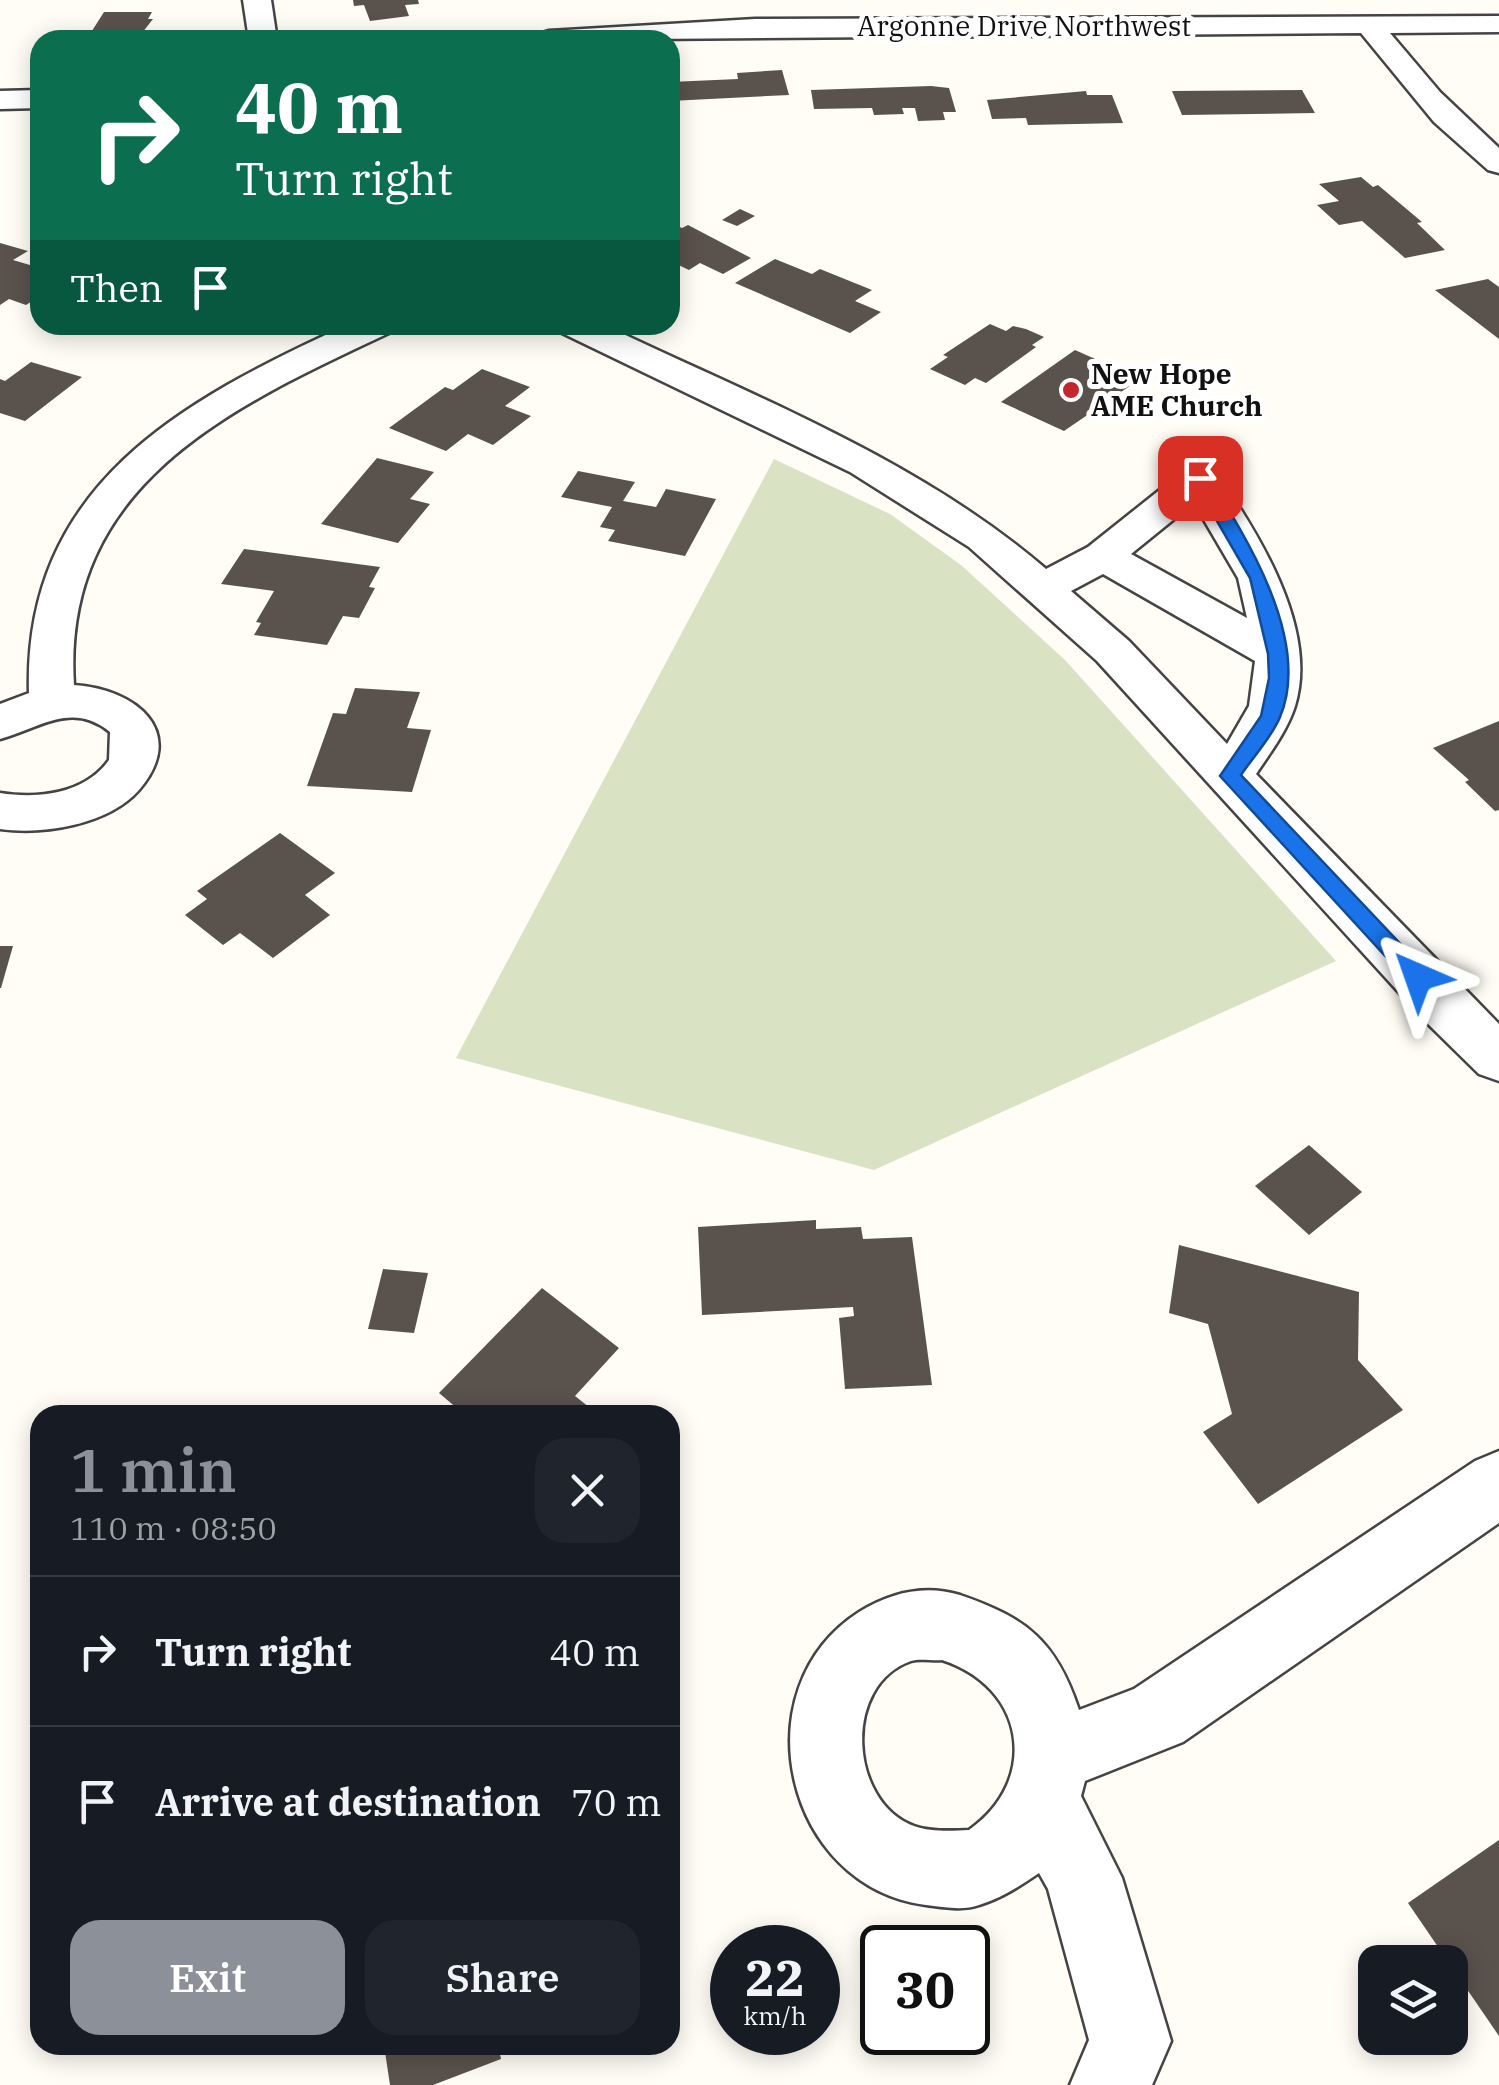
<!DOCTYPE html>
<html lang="en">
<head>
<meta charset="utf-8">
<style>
  :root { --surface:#171b24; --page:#20242c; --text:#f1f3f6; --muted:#9ea1a6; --line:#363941; --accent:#8c9099 }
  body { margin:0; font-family:"IBM Plex Serif",serif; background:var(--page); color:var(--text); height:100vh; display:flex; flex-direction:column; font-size:38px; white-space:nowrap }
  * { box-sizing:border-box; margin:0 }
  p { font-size:32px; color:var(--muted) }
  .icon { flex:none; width:55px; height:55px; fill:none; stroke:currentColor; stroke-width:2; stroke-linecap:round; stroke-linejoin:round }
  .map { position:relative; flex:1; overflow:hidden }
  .side { position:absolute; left:30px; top:1405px; width:650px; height:650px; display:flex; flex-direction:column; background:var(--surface); border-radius:30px; box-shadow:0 5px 25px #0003 }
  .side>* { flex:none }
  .banner { position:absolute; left:30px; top:30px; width:650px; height:305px; border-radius:30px; box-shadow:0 5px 25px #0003; background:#0b6e4f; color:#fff; overflow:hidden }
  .buttons { position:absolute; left:1358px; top:1945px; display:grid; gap:20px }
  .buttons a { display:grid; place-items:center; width:110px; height:110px; border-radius:20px; background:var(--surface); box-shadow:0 5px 25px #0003; font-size:50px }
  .speed { position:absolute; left:710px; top:1925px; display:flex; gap:20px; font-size:50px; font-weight:700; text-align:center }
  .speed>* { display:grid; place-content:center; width:130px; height:130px; border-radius:50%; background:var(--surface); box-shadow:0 5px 25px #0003; line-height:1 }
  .speed small { font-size:25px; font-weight:400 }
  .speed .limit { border:5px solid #111; border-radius:15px; background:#fff; color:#111 }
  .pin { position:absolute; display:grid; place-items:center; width:85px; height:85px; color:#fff; margin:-42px; border-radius:20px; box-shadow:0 5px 15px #0006 }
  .me { position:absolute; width:110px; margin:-55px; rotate:317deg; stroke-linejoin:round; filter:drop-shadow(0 0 8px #0008) }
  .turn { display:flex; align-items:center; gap:35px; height:210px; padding:0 40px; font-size:45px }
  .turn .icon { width:130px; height:130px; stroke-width:2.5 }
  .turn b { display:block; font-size:70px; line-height:85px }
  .then { display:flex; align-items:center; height:95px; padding:0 40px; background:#0003; gap:20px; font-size:38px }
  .round { display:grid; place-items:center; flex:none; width:105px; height:105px; border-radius:30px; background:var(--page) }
  .head { display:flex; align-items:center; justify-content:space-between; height:170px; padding:0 40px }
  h1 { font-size:60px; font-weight:600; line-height:75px; color:var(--accent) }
  .cta { display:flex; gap:20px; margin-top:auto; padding:20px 40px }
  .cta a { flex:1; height:115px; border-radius:30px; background:var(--accent); color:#fff; font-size:40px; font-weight:600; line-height:115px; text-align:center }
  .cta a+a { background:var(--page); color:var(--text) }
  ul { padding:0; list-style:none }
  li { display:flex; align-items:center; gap:30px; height:150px; padding:0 40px; border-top:2px solid var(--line) }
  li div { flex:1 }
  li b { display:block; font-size:38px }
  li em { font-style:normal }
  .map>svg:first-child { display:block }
</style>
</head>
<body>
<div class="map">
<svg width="1499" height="2085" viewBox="0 0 1499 2085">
  <rect width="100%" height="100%" fill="#fffdf5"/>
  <polygon fill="#d9e3c4" points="774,459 890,514 961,565 1065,660 1336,961 874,1170 456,1058"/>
  <g fill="#5a524d">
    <polygon points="353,0 418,0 419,4 405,5 409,16 370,21 364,5 354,6"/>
    <polygon points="104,12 152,12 148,19 153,19 142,33 151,33 146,40 78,40 83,34 90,34"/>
    <polygon points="782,70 789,95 670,101 670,82 738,79 737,73"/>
    <polygon points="931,86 949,88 956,112 943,112 945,120 918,121 915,108 902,108 904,114 874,115 872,108 814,109 811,90"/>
    <polygon points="1302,90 1315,113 1182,115 1172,91"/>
    <polygon points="1086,91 1087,95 1112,95 1123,123 1028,125 1026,118 992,119 987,100"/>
    <polygon points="1361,177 1373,187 1378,185 1422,222 1417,223 1445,250 1405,258 1362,221 1339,225 1317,205 1339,201 1319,184"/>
    <polygon points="740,209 755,216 737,226 722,220"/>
    <polygon points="670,223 682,228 688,225 751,258 723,274 700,263 689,270 670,261"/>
    <polygon points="0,243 28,251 13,260 40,268 40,280 31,286 40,289 40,296 26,305 9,299 0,305"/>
    <polygon points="775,259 812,274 820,269 872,290 855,301 881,312 850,333 735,283"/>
    <polygon points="1488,279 1499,287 1499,339 1435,290"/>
    <polygon points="990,324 1006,331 1013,326 1026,329 1044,337 1032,345 1036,347 986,383 975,378 965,385 930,369 948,357 943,355"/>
    <polygon points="1075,350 1140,379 1064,431 1001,402"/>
    <polygon points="31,362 82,377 25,421 0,413 0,379 5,381"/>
    <polygon points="482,369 530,387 505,406 531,416 493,445 468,434 446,451 389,428 445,387 453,390"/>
    <polygon points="377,458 434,472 410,499 430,504 398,543 321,524"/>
    <polygon points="578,471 635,482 623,501 656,507 666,489 716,499 685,556 608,541 615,530 600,527 612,507 561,497"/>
    <polygon points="244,549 380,567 369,587 375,588 359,618 343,616 327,645 254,635 261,623 256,622 274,591 221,584"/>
    <polygon points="355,688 420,692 407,728 431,730 412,792 307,786 333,713 346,714"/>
    <polygon points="1499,721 1499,810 1495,811 1465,782 1469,780 1433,748"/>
    <polygon points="280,833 335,873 305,895 330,915 273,958 240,933 223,945 185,915 207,899 197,891"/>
    <polygon points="0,946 13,946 1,988 0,988"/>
    <polygon points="1309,1145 1362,1192 1309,1235 1255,1186"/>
    <polygon points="816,1220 816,1229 861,1227 863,1239 912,1237 932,1385 845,1389 839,1318 854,1316 853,1307 702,1315 698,1227"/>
    <polygon points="1179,1245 1359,1292 1358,1360 1403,1410 1258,1504 1203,1432 1232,1414 1208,1324 1169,1313"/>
    <polygon points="383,1269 428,1273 414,1333 368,1329"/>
    <polygon points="542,1288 619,1348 575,1396 599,1415 465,1415 439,1393"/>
    <polygon points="1499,1840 1499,2036 1408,1903"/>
    <polygon points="384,2045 498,2045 501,2059 433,2085 390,2085"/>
  </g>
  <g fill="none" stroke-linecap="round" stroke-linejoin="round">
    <g stroke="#444" stroke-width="5">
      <g id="minor">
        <polygon points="243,0 271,0 277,40 249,40"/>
        <polygon points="1499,16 1499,32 1390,33 1440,92 1499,148 1499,173 1488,170 1434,122 1361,33 535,40 539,34 549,31 755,19"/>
        <polygon points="40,90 40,108 0,109 0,91"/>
        <path d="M347 325H394L389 333C233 406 61 484 74 685 135 689 189 731 139 790 108 825 43 835 0 829V793C38 799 85 794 109 760L110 732C72 701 40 728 0 739V704L29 693C23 486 181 401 347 325Z"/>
        <path d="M557 325H604C755 397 918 459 1046 569L1088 547 1186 469 1200 466 1214 469C1257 531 1319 628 1295 706 1287 731 1270 753 1256 774L1499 1024V1081L1479 1074 1425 1021 1097 661 969 547 850 472 562 333ZM1194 503 1238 578 1247 618 1131 554ZM1103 574 1255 661 1249 706 1227 744 1129 641 1071 591Z"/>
        <path d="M1499 1451V1523L1183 1742 1085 1781 1081 1796 1122 1878 1171 2041 1152 2085H1070L1089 2040 1048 1889 1039 1873C1020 1886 1002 1898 979 1905 963 1911 943 1907 926 1905 785 1887 739 1689 859 1612 890 1593 924 1584 960 1595 1027 1618 1056 1641 1079 1710L1134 1689 1475 1461ZM942 1660C1026 1687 1040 1780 969 1830 952 1831 930 1832 914 1826 849 1802 842 1685 911 1661 919 1658 933 1661 942 1660Z"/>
      </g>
    </g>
    <use href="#minor" fill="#fff" fill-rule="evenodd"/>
  </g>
  <path fill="#1a73e8" stroke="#114b97" stroke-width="2.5" d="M1194 474H1206C1246 536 1312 641 1280 717 1272 737 1253 757 1241 775L1426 971 1429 977 1426 983H1410L1220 776 1261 716 1269 678 1268 654 1250 578 1192 478Z"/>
  <circle fill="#c4262e" stroke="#fff" stroke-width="4" cx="1071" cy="390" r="10"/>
  <g text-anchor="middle" stroke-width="10" stroke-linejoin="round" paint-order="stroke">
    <g font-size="28" fill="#111" stroke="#fff">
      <text x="1024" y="36">Argonne Drive Northwest</text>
    </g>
    <g font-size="28" font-weight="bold" fill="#111" stroke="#fff" text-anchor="start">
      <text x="1091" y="384">New Hope<tspan x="1091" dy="32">AME Church</tspan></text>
    </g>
  </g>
</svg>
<div class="buttons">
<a><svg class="icon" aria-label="layers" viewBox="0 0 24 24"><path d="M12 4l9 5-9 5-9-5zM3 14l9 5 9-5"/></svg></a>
</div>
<div class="speed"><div>22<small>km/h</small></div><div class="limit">30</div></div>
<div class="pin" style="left:1200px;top:478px;background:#d93025"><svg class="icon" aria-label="arrive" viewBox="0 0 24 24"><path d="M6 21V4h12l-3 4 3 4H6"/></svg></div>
<svg class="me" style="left:1418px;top:977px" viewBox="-20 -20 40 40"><path d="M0-17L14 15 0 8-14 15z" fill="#1a73e8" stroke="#fff" stroke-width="4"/></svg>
<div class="banner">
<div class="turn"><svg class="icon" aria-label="right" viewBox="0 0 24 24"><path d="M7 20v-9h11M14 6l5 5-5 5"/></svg><div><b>40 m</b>Turn right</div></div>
<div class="then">Then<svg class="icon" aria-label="arrive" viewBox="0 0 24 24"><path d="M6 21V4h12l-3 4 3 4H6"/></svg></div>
</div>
<section class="side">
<div class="head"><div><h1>1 min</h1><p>110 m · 08:50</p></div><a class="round"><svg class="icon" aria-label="close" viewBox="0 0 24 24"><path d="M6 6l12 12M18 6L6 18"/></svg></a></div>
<ul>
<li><svg class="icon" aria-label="right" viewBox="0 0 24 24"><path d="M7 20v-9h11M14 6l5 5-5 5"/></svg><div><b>Turn right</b></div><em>40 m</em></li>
<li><svg class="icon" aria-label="arrive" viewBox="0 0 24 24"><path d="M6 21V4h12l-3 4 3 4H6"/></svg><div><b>Arrive at destination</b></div><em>70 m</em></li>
</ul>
<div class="cta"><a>Exit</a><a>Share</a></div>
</section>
</div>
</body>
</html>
